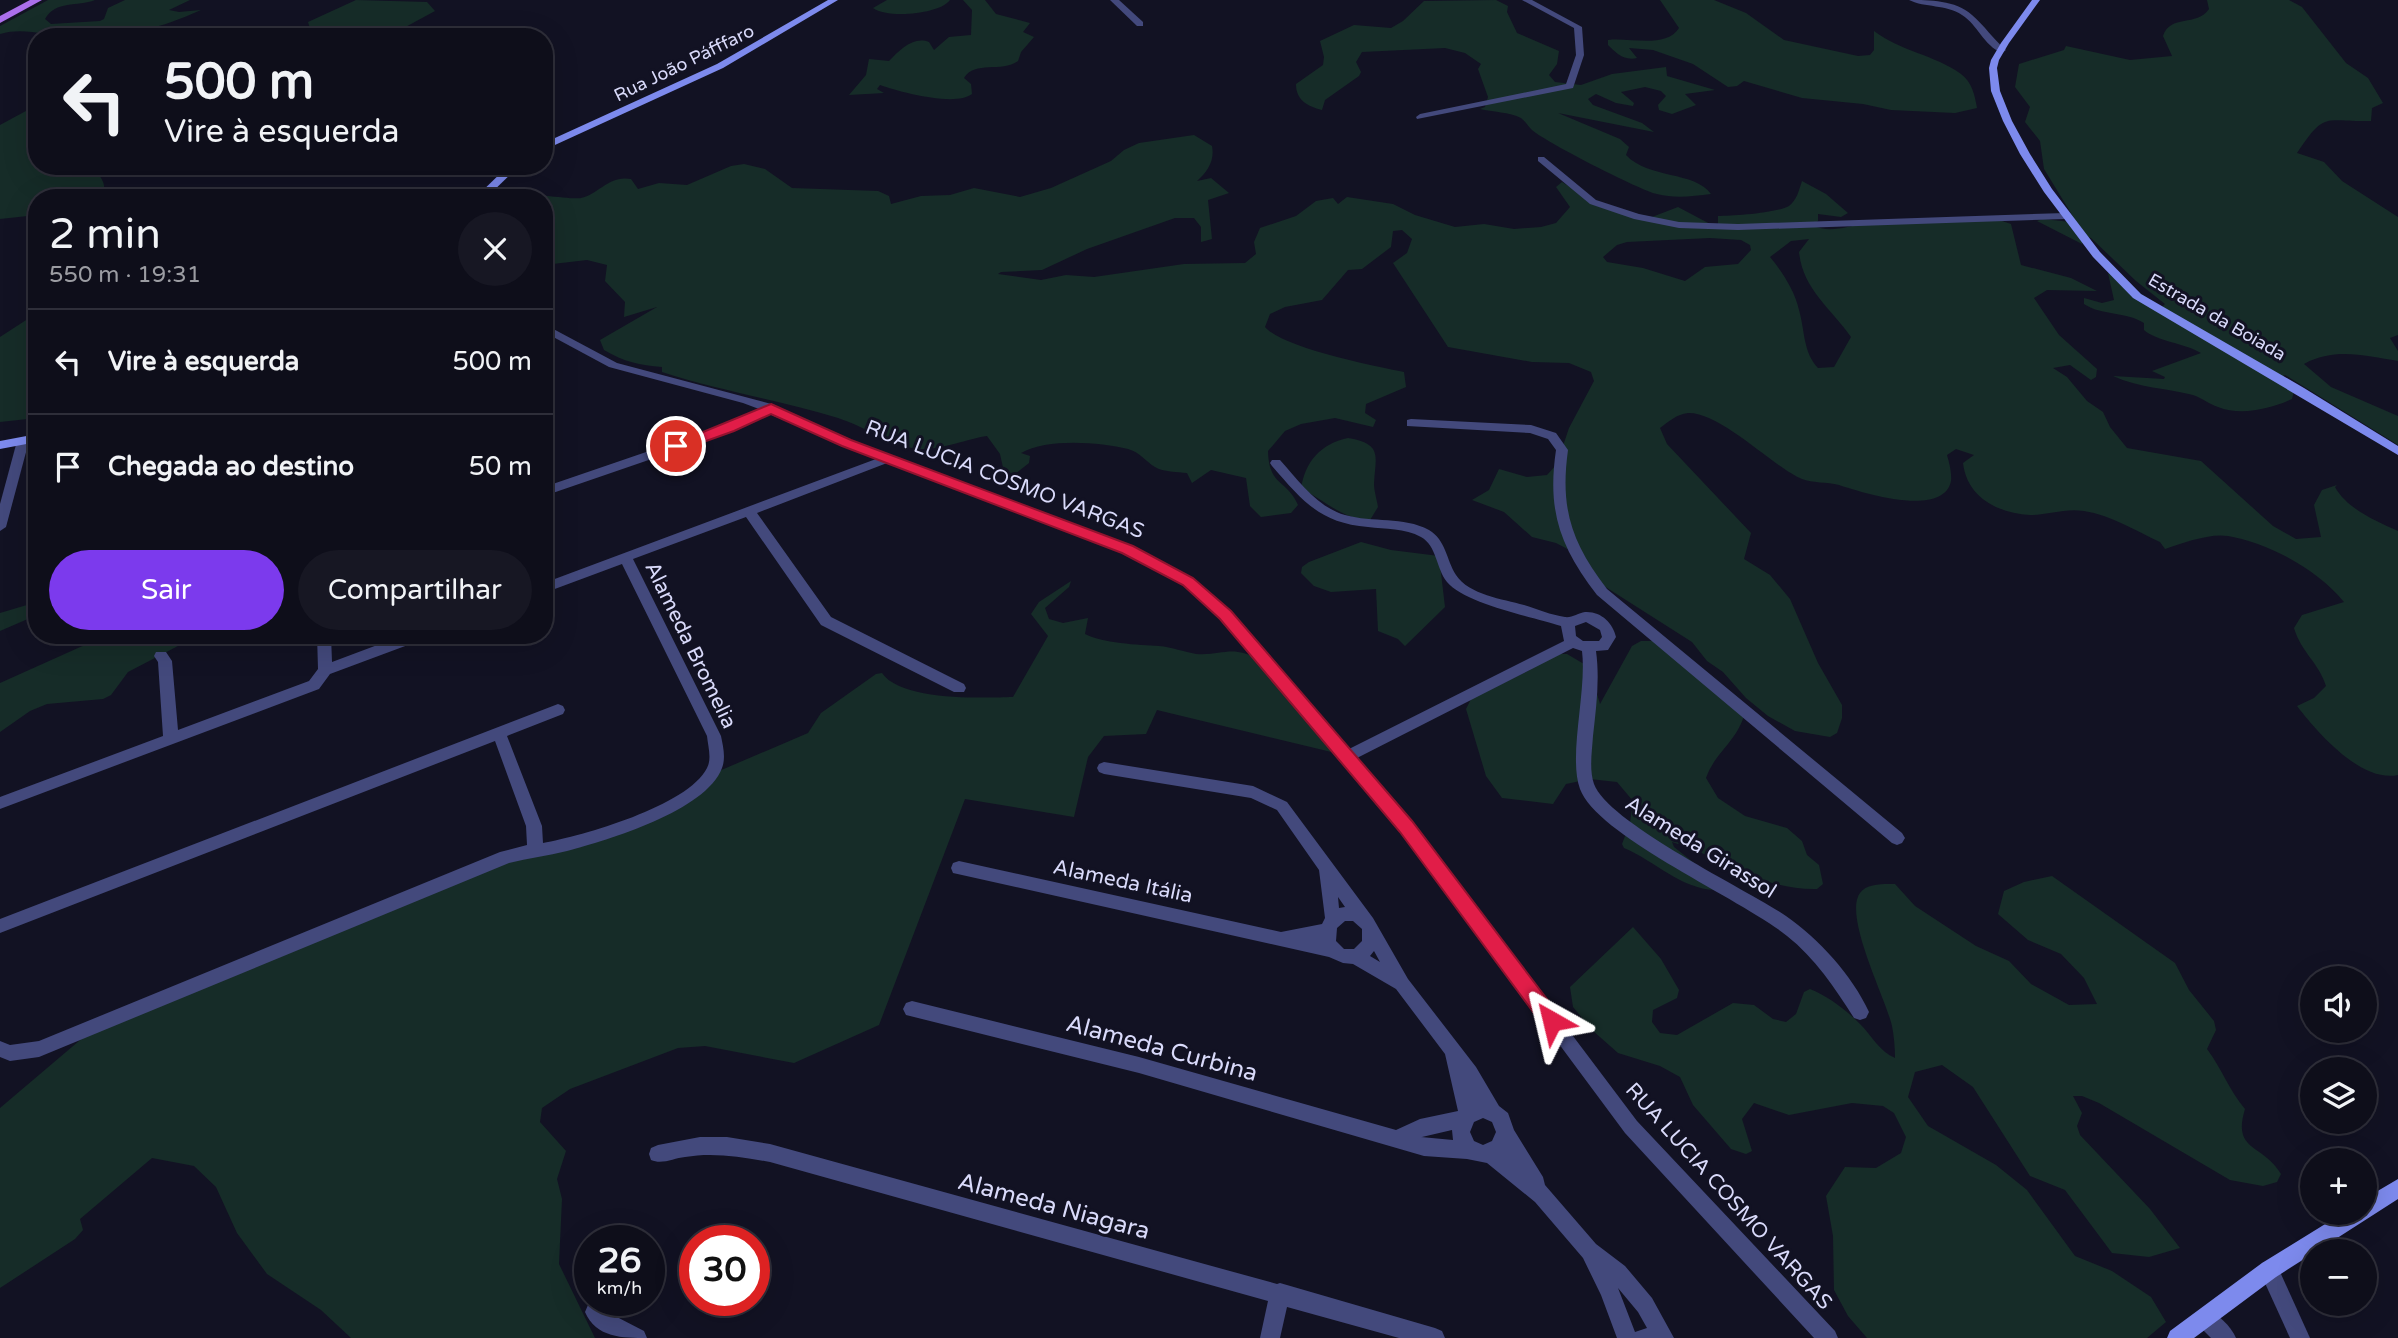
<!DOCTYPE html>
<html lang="pt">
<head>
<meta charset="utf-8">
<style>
  :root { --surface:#0e0e1a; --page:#171723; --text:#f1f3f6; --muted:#9b9ca2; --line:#2e2e39; --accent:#7c3aed }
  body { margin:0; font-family:"Varela Round",sans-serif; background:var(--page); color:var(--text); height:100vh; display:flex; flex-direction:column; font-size:26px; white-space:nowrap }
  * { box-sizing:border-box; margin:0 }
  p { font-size:23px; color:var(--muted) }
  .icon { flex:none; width:38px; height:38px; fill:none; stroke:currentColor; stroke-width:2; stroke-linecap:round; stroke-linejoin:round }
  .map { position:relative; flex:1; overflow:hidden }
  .details { position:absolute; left:28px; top:189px; width:525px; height:455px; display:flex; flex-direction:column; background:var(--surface); border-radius:28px; box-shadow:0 7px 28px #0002,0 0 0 2px var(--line) }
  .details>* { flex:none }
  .guide { position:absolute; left:28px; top:28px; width:525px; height:147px; border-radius:28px; box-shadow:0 7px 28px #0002,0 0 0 2px var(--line); background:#0e0e1a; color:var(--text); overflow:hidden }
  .controls { position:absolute; left:2300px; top:966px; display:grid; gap:14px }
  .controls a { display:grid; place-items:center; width:77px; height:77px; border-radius:50%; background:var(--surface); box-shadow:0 7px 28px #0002,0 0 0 2px var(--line); font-size:35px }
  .speed { position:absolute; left:574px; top:1225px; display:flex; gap:14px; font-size:35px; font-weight:700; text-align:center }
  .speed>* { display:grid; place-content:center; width:91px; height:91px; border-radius:50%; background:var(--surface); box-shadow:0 7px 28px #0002,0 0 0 2px var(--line); line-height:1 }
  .speed small { font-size:18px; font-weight:400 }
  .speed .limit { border:10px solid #d22; background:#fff; color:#111 }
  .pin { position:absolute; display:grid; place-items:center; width:60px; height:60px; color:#fff; margin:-30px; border:4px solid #fff; border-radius:50%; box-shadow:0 2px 7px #0007 }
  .me { position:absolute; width:77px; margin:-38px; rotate:323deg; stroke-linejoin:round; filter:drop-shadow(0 0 5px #0008) }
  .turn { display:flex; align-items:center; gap:24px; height:147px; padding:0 21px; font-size:32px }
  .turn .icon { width:91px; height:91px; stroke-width:2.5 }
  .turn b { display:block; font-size:49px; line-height:60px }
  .round { display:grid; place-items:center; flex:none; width:74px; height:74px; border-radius:37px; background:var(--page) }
  .head { display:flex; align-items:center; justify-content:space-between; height:119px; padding:0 21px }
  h1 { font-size:42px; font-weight:600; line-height:52px }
  .button { display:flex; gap:14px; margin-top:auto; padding:14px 21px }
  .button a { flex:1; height:80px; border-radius:42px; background:var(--accent); color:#fff; font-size:28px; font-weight:600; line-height:80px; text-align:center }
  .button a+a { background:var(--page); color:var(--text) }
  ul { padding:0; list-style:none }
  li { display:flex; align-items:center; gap:21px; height:105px; padding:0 21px; border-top:2px solid var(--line) }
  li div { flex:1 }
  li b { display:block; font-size:26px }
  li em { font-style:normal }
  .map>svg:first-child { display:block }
</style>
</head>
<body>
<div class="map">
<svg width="2398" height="1338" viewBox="0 0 2398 1338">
  <rect width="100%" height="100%" fill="#121223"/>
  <g fill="#162c28" fill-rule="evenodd">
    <path d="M48 0H95C77 7 56 0 45 19L51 24 100 21 104 19 108 8 125 0H190L169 10 179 12 201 10C156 30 119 39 70 37 45 36 25 27 0 34V26Z"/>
    <polygon points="356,0 427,2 435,11 387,37 312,35 308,22"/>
    <path d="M887 0H950C940 14 888 19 873 8Z"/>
    <path d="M963 0H985L996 14 1030 23 1023 32 1034 37 1021 52 1018 61C1001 73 975 60 964 78L971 84 972 94C955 107 900 92 880 85L877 89 884 93 849 95 866 75 869 59 889 61C900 50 913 36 929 42L934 50 949 37 971 35 972 10Z"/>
    <path d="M1496 0 1508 6 1507 12 1517 33 1559 51 1557 64 1549 75 1555 82 1581 85 1612 74 1666 67 1667 76 1715 90 1685 94 1696 105 1672 114 1659 110 1658 105 1666 96 1661 91 1645 87 1621 92 1634 103 1633 106 1616 103 1596 94 1588 99 1593 105 1642 123 1654 132 1558 113 1620 139 1629 147 1626 155C1648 179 1695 171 1711 194 1693 196 1676 199 1657 194 1641 191 1542 140 1532 130 1528 126 1526 122 1521 118 1510 112 1492 112 1480 109L1485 107 1488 97 1478 69 1481 64 1465 53 1445 48 1362 52 1356 62 1361 72 1359 76 1325 100 1322 110C1307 106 1296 100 1296 84L1323 65 1324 57 1320 41 1354 25 1391 28 1403 21 1424 1Z"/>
    <path d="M1660 0H1714L1746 13 1784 40 1858 56 1870 55 1874 50V31C1900 51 1935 55 1961 74 1972 82 1975 96 1977 108L1955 113 1891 110 1863 104 1802 98 1744 81 1737 86 1728 87 1693 64 1653 50 1629 48 1637 58C1624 61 1616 53 1608 45V40C1629 37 1666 49 1679 28Z"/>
    <path d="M2207 0H2289L2302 7 2346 63 2368 78 2383 103 2372 108 2371 121C2323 122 2326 110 2297 153L2324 162 2342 181 2398 217V335L2390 338 2398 351V361C2366 356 2335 347 2304 364L2331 387 2398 416V445L2285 375 2283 376 2294 391 2292 399C2271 409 2241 416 2218 407 2209 404 2202 398 2193 395 2166 388 2139 388 2113 376L2164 379 2165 377 2152 371 2201 353C2184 343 2156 341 2144 330V323C2125 311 2102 316 2084 304V298L2102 303 2114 300 2108 273 2162 307 2165 304 2136 281 2091 238 2082 235V244L2037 221 2043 219 2071 222 2074 218 2044 169 2040 141 2025 122 2030 107 2015 87 2019 64 2064 50 2066 46 2130 60 2172 56 2163 36C2170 14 2197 27 2209 9Z"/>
    <path d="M37 105V166H91C100 176 110 185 100 198H37V215L0 219V125Z"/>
    <path d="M1194 135 1212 146C1215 161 1207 172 1197 181L1211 178 1229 193 1208 200 1212 239 1201 242V227L1194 218H1175L1087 249 1042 270 1001 272 998 274 1041 280 1066 275 1094 277 1184 264 1245 263 1256 254 1254 242 1260 228 1296 216 1316 201 1333 198 1338 204 1347 197 1393 204 1415 215 1455 227 1484 224 1514 229 1541 227 1556 223 1570 207 1556 187 1562 182 1603 207 1652 217 1678 207 1712 225H1718V216C1733 216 1777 213 1789 206 1797 200 1799 190 1802 181L1826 194 1848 213 1841 217 1818 214V221L1812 225C1830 234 1846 226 1865 224 1907 218 1953 220 1996 219L2011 224 2021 265 2071 278 2097 291 2047 290 2034 298 2059 335 2097 369 2096 377 2091 380 2070 365 2053 368 2067 377 2087 401 2103 412 2110 427 2127 448 2201 461 2273 526 2296 539 2321 537 2314 505 2322 490 2337 485 2335 487C2347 509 2376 521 2398 531V775C2361 783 2317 732 2297 706L2314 698 2326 686C2319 663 2301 652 2294 628L2302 615 2344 602C2318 570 2269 543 2228 536 2210 533 2182 543 2165 549L2160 542C2136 531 2111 515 2084 511 2065 508 2048 515 2030 515 1997 513 1967 497 1963 463L1974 455 1956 449 1947 455C1949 462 1952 473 1951 481 1943 519 1861 492 1839 485 1827 482 1812 483 1802 479 1773 467 1721 412 1688 413 1677 414 1668 422 1660 428L1667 444 1751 533 1744 559 1770 575 1790 599 1818 663 1842 705V718L1837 733 1830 737 1795 731 1768 716 1746 698 1723 672 1707 661 1692 642 1604 586 1577 554 1556 543 1532 537 1504 512 1472 500 1489 490 1499 469 1527 477 1547 475 1557 464 1569 428 1594 381 1591 372 1569 363 1532 362 1448 347 1393 263 1407 253 1412 239 1402 230 1393 231 1391 247 1362 269 1348 270 1322 300 1285 307 1270 314 1265 327C1283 348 1374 366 1404 372L1406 387 1366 404 1365 413 1376 420 1373 427 1335 418 1301 424 1285 431 1268 451C1269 487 1287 479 1298 505L1291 513 1261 517 1250 506 1246 478 1211 470 1192 483 1187 473C1178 472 1163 472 1155 467 1145 461 1140 452 1128 449 1099 442 1047 438 1021 453L1030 456 1029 463 1006 481 1000 454 987 436C967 439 937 451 918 449 894 446 863 426 838 418 780 400 720 391 662 372V367C640 365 624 362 604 350L600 340 657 307 624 317 625 302 605 281 607 265 587 260 544 265V198H494L510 188 516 193C528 193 574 200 581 198 599 194 609 175 631 179L638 189 659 183 687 185 731 166 744 164 765 169 792 188 878 191 889 196 891 204 921 196 950 195 974 188 1020 197 1051 188 1111 161 1124 150 1139 143ZM1710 238 1741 240 1750 245 1751 250 1738 264 1705 267 1685 281 1643 268 1607 262 1603 257 1617 245 1627 242ZM1809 239 1799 252C1803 290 1831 308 1851 337L1834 367 1818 368C1803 352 1805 331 1799 310 1795 291 1781 270 1770 257L1791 241Z"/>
    <polygon points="37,313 37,418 0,422 0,337"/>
    <path d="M1348 438C1384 444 1375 457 1374 484 1374 491 1377 500 1378 507L1370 520C1341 519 1327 501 1301 489 1305 462 1320 444 1348 438Z"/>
    <polygon points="1361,542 1391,550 1439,556 1445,607 1405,646 1398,639 1378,631 1376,589 1331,592 1314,586 1301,573 1302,567 1309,562"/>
    <path d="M1071 581 1069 587 1045 608 1049 619 1063 623 1088 618 1085 634C1101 643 1139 645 1159 646 1172 647 1184 652 1196 654 1223 656 1232 644 1259 660L1348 756 1157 710 1146 734 1104 736 1088 757 1074 817 965 799 879 1025 794 1063 705 1046 678 1048 570 1089 542 1108 540 1122 566 1151 557 1179 562 1199 559 1264 595 1338H351L321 1310 267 1274 237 1233 216 1187 194 1166 152 1158 80 1219 83 1230 75 1239 0 1288V1108L99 1024 535 848 571 844 691 794 712 774 808 733 821 713 876 674 882 673C901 701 981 698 1013 697L1048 636 1031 614 1039 602Z"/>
    <polygon points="37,602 37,615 0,631 0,613"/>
    <polygon points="107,635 199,635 128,672 111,695 103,699 47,704 30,711 0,732 0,683"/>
    <path d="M1641 641H1653L1745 712C1738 741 1715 752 1706 778L1718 798 1745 816 1787 828 1802 841 1807 855 1819 865 1823 884 1817 889C1758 890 1726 858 1672 842L1674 847 1708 874 1715 890C1681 889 1655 861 1624 848L1622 844 1630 823 1633 801 1617 782 1590 779 1566 784 1553 804 1502 798 1486 776 1466 709 1471 699 1530 670 1546 654H1567L1589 667 1600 704 1632 646Z"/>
    <path d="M2052 876 2175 963 2189 990 2214 1021 2216 1030 2207 1049C2222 1069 2229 1090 2245 1109 2232 1152 2262 1143 2281 1174L2277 1182 2263 1186 2230 1180 2099 1103 2082 1096H2073L2082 1113 2077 1126 2080 1135 2150 1209 2180 1248 2149 1257 2112 1253 2065 1190 2030 1176 1973 1087 1942 1065 1915 1072 1908 1097 1928 1126 1996 1165 2027 1190 2075 1256 2112 1271 2151 1297 2166 1322 2147 1338H1867L1848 1316 1834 1290 1833 1236 1826 1196 1845 1167 1876 1168 1901 1153 1906 1137 1894 1113 1883 1106 1852 1103 1789 1115 1754 1103 1742 1119 1752 1151 1746 1154 1731 1149 1693 1105 1680 1077 1660 1066 1618 1053 1592 1030 1573 1007 1570 987 1633 927 1661 959 1679 990 1677 998 1653 1010 1652 1022 1660 1033 1677 1035 1733 1003 1754 1005 1773 1019 1786 1022 1796 1014 1804 992 1810 989C1828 996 1846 1010 1860 1024 1871 1035 1880 1052 1895 1058 1895 1048 1894 1036 1892 1026 1886 999 1843 916 1860 893 1867 883 1884 884 1895 884L1915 906 1976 946 2009 961 2031 984 2069 1005 2097 1004 2084 978 2061 954 2028 940 1998 914 2004 891 2024 882Z"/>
  </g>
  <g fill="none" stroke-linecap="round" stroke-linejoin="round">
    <g fill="#43497c" fill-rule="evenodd">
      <polygon points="1110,0 1119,0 1143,22 1143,26 1137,26"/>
      <polygon points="1522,0 1532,0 1582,27 1584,55 1573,88 1417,119 1416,117 1420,114 1566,84 1576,55 1574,28"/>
      <path d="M1909 0C1930 0 1955 0 1972 15 1984 25 1993 39 2006 50L2002 53C1983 45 1978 25 1962 15 1946 4 1925 8 1909 0Z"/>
      <polygon points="1538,157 1544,157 1596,200 1639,214 1679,222 1738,224 2065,213 2070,216 2065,219 1738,230 1679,228 1634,219 1590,204 1538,161"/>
      <path d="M544 324 617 363 775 405 777 408 850 440 1132 547 1193 578 1230 612 1349 749 1564 641 1561 626C1533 617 1465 604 1447 582 1436 568 1437 546 1421 537 1405 528 1385 529 1368 527 1319 523 1302 500 1272 466L1270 463 1272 460H1280C1299 481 1317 507 1345 515 1373 523 1403 516 1429 530 1446 540 1446 559 1456 575 1469 595 1503 599 1524 605 1537 609 1551 615 1565 617 1572 618 1578 613 1585 612 1601 611 1613 623 1616 637L1608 650 1596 651C1600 680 1596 708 1593 736 1592 751 1589 770 1594 784 1608 823 1746 889 1786 916 1819 939 1852 975 1869 1012L1866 1018 1860 1020 1854 1018C1835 988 1815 958 1787 936 1742 899 1598 837 1580 789 1568 756 1587 691 1582 651L1573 648 1357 758 1411 821 1637 1121 1835 1331 1838 1338H1814L1625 1133 1401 831 1220 618 1183 584 1122 553 887 463 757 513 831 617 964 684 966 688 964 692H954L821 625 746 517 633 559 721 736C723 746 726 758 722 768 706 811 608 840 567 851 548 856 528 858 509 863L39 1057 10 1061 0 1057V1041L10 1045 39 1041 500 852 527 845 526 826 495 741 0 933V919L558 704 563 706 565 710 563 714 507 736 542 826 543 843C582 836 688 806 707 768 712 759 708 746 707 736L622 564 544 593V583L876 459 769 414 733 431 544 496V487L725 425 759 409 743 403 609 367 544 332ZM1586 622 1600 630 1602 637 1599 641H1583L1576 636 1575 626Z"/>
      <path d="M1411 419 1531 425 1556 433 1568 450C1560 508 1571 542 1607 589L1902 833 1905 838 1902 843 1897 845 1892 843 1597 595C1560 547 1547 511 1556 450L1548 439 1530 433 1407 426V420Z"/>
      <polygon points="23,437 29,441 6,527 0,531 0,504 17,441"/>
      <polygon points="317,635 331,635 332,662 404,635 426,635 424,639 330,674 319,689 0,809 0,797 163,736 158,662 154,656 156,652 166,652 172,661 178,730 309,681 318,669"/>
      <path d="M1104 762 1253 786 1287 802 1373 918 1408 979 1476 1067 1499 1106 1508 1113 1514 1130 1543 1177 1545 1185 1596 1244 1625 1266 1652 1298 1674 1338H1617L1601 1295 1583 1258 1535 1202 1487 1163 1467 1159 1424 1156 1139 1073 906 1015 903 1009 906 1003 912 1001 1139 1057 1396 1130 1420 1119 1458 1111 1445 1054 1396 989 1353 964 1343 963 1329 957 953 873 951 868 953 863 959 861 1281 932 1322 924 1325 918 1319 870 1277 810 1251 798 1104 774 1099 772 1097 768 1099 764ZM1338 897 1345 907 1339 908ZM1345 921H1353L1362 929V941L1354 949H1344L1336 941 1337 928ZM1374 951 1380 962 1370 956ZM1483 1118 1492 1122 1496 1132 1492 1141 1483 1145 1474 1141 1470 1132 1474 1122ZM1452 1130 1453 1140 1421 1137H1422ZM1618 1288 1638 1312 1647 1328 1635 1332Z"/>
      <path d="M700 1137H727L770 1144 1277 1284 1280 1283 1435 1328 1442 1331 1445 1338H1399L1287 1307 1280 1338H1260L1268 1301 770 1162C742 1157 713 1152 685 1157 674 1158 662 1165 651 1160L649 1154 651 1148 658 1145Z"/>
      <polygon points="2269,1260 2276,1263 2310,1338 2290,1338 2259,1270 2262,1263"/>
      <path d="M595 1302 613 1315 644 1331 647 1338C623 1338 596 1338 585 1312L588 1305Z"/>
      <path d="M2205 1308C2217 1313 2231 1326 2236 1338H2211L2198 1325 2195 1318 2198 1311Z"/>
    </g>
    <g fill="#7d8aed" fill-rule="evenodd">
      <polygon points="828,0 838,0 723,68 544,150 544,143 717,64"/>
      <polygon points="2032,0 2040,0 2009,43 1999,60 1997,68 2000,91 2012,121 2030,154 2052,189 2100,252 2141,294 2304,388 2398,446 2398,455 2133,298 2093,257 2044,192 2020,154 2003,121 1991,91 1989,68 1991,60 2001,43"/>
      <polygon points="508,166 519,166 486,198 475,198"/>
      <polygon points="37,434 37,442 0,449 0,441"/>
      <polygon points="2398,1179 2398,1199 2317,1251 2312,1251 2312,1254 2276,1277 2194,1338 2167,1338 2170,1331 2262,1263 2343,1213 2364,1213 2364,1199"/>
    </g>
    <polygon fill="#ab6feb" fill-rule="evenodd" points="30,0 42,0 0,23 0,16"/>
  </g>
  <polygon fill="#e11d48" stroke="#92132f" stroke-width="2" points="771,404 851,440 1133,546 1193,578 1231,611 1412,821 1559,1015 1562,1021 1559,1028 1552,1031 1545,1028 1400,832 1220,619 1183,585 1122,553 842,446 771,414 734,431 681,450 676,451 669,446"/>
  <g text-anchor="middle" stroke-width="6" stroke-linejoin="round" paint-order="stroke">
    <g font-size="18" fill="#d9dafa" stroke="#121223">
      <text transform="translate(684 63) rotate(-26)" y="6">Rua João Páfffaro</text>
      <text transform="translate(2217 317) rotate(30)" y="6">Estrada da Boiada</text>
    </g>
    <g font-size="21" fill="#d9dafa" stroke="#121223">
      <text transform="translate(1005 479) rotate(21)" y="7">RUA LUCIA COSMO VARGAS</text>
      <text transform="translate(691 645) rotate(64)" y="7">Alameda Bromelia</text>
      <text transform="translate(1701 847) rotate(32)" y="7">Alameda Girassol</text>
      <text transform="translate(1123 881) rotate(12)" y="7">Alameda Itália</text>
      <text transform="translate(1729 1196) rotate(48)" y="7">RUA LUCIA COSMO VARGAS</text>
    </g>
    <g font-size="24" fill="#d9dafa" stroke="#121223">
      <text transform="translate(1162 1048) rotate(15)" y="8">Alameda Curbina</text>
      <text transform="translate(1054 1206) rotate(15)" y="8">Alameda Niagara</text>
    </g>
  </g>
</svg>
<div class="controls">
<a><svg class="icon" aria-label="sound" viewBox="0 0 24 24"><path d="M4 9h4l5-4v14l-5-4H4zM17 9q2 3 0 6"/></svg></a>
<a><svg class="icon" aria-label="layers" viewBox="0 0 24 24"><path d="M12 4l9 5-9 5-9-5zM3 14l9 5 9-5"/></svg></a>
<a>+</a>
<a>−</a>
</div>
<div class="speed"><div>26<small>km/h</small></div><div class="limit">30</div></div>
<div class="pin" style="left:676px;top:446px;background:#d93025"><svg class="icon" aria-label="arrive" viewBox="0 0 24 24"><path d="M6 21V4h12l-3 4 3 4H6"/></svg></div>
<svg class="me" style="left:1552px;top:1021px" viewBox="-20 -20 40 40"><path d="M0-17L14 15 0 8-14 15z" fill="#e11d48" stroke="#fff" stroke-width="4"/></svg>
<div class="guide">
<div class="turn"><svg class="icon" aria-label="left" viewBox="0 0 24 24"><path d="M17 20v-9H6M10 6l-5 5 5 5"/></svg><div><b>500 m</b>Vire à esquerda</div></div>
</div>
<section class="details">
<div class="head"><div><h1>2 min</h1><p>550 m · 19:31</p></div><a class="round"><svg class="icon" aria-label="close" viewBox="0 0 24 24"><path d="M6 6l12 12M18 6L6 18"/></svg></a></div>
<ul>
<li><svg class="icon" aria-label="left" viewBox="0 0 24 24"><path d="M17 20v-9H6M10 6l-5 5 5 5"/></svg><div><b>Vire à esquerda</b></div><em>500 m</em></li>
<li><svg class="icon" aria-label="arrive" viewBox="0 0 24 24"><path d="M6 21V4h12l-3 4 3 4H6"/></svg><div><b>Chegada ao destino</b></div><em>50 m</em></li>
</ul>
<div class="button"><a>Sair</a><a>Compartilhar</a></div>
</section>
</div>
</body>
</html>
